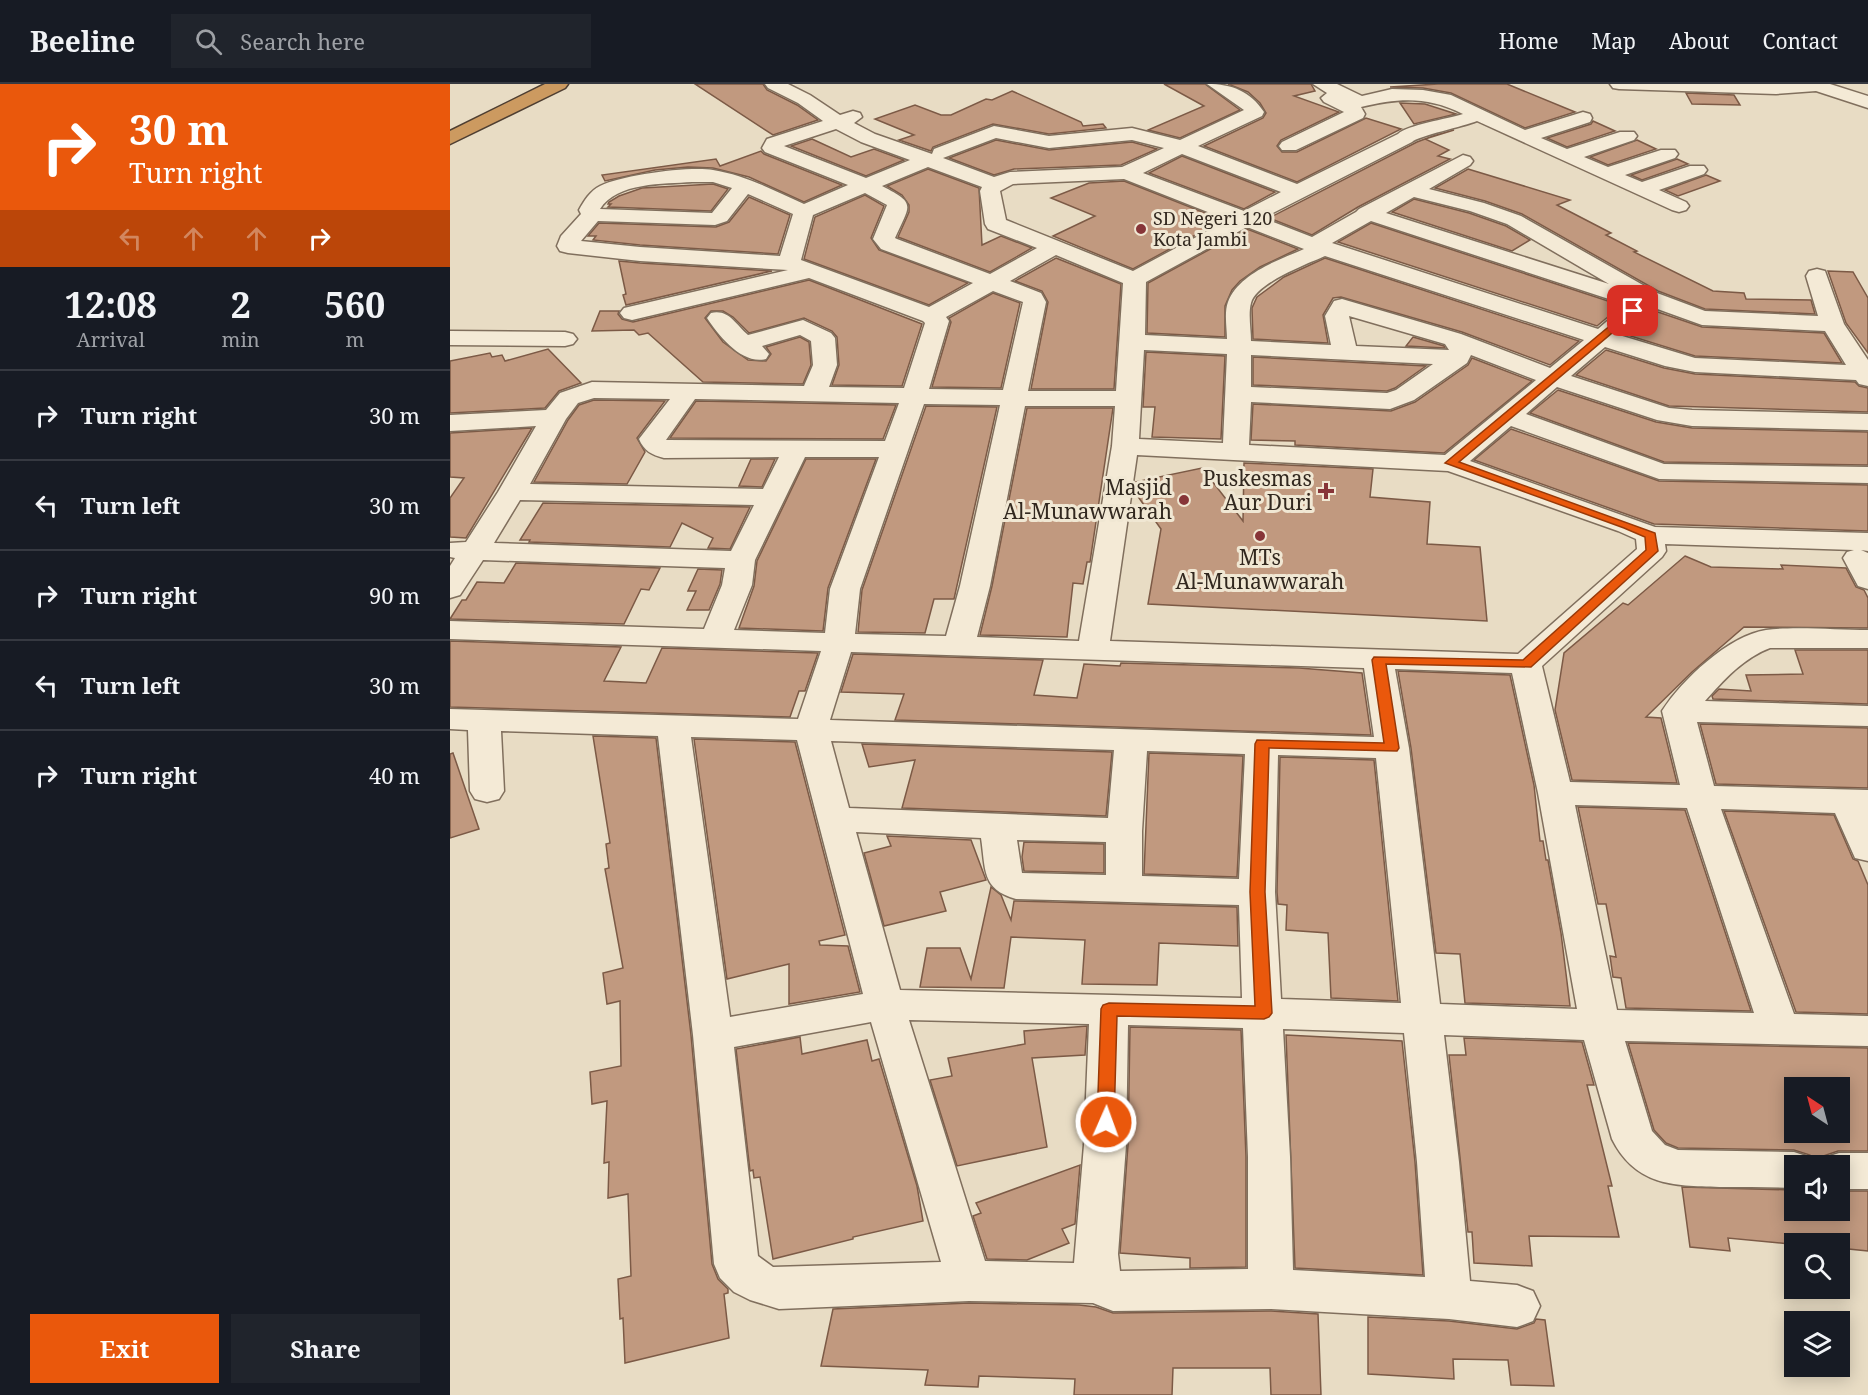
<!DOCTYPE html>
<html lang="en">
<head>
<meta charset="utf-8">
<style>
  :root { --surface:#171b24; --page:#20242c; --text:#f1f3f6; --muted:#9ea1a6; --line:#363941; --accent:#ea580c }
  body { margin:0; font-family:"Noto Serif",serif; background:var(--page); color:var(--text); height:100vh; display:flex; flex-direction:column; font-size:22px; white-space:nowrap }
  * { box-sizing:border-box; margin:0 }
  p { font-size:20px; color:var(--muted) }
  .icon { flex:none; width:33px; height:33px; fill:none; stroke:currentColor; stroke-width:2; stroke-linecap:round; stroke-linejoin:round }
  .map { position:relative; flex:1; overflow:hidden }
  .sheet { display:flex; flex-direction:column; background:var(--surface); width:450px }
  .sheet>* { flex:none }
  .guide { background:#ea580c; color:#fff; overflow:hidden }
  .needle { width:39px; rotate:324deg }
  .fabs { position:absolute; left:1334px; top:993px; display:grid; gap:12px }
  .fabs a { display:grid; place-items:center; width:66px; height:66px; border-radius:0px; background:var(--surface); box-shadow:0 3px 15px #0003; font-size:30px }
  .pin { position:absolute; display:grid; place-items:center; width:51px; height:51px; color:#fff; margin:-26px; border-radius:12px; box-shadow:0 3px 9px #0006 }
  .me { position:absolute; width:66px; margin:-33px; rotate:2deg; stroke-linejoin:round; filter:drop-shadow(0 0 4px #0008) }
  .turn { display:flex; align-items:center; gap:21px; height:126px; padding:0 30px; font-size:27px }
  .turn .icon { width:78px; height:78px; stroke-width:2.5 }
  .turn b { display:block; font-size:42px; line-height:51px }
  .lanes { display:flex; align-items:center; height:57px; padding:0 30px; background:#0003; justify-content:center; gap:30px; direction:ltr }
  .lanes .off { opacity:.35 }
  .eta { display:flex; justify-content:space-evenly; align-items:center; height:102px; text-align:center }
  .eta b { font-size:36px; font-weight:700; line-height:42px }
  .action { display:flex; gap:12px; margin-top:auto; padding:12px 30px }
  .action a { flex:1; height:69px; border-radius:0px; background:var(--accent); color:#fff; font-size:24px; font-weight:700; line-height:69px; text-align:center }
  .action a+a { background:var(--page); color:var(--text) }
  ul { padding:0; list-style:none }
  li { display:flex; align-items:center; gap:18px; height:90px; padding:0 30px; border-top:2px solid var(--line) }
  li div { flex:1 }
  li b { display:block; font-size:22px }
  li em { font-style:normal }
  header { display:flex; align-items:center; gap:36px; box-sizing:border-box; height:84px; padding:0 30px; background:var(--surface); border-bottom:2px solid var(--line) }
  header strong { font-size:28px }
  nav { display:flex; gap:33px; margin-inline-start:auto; font-size:21px }
  .search { width:420px; height:54px; background:var(--page); display:flex; align-items:center; gap:15px; box-sizing:border-box; padding:0 21px; border-radius:0px; color:var(--muted); font-size:22px }
  main { display:flex; flex:1; min-height:0 }
  .map>svg:first-child { display:block }
</style>
</head>
<body>
<header>
<strong>Beeline</strong>
<div class="search"><svg class="icon" aria-label="search" viewBox="0 0 24 24"><circle cx="10" cy="10" r="6"/><path d="M15 15l6 6"/></svg>Search here</div>
<nav><a>Home</a><a>Map</a><a>About</a><a>Contact</a></nav>
</header>
<main>
<section class="sheet">
<div class="guide">
<div class="turn"><svg class="icon" aria-label="right" viewBox="0 0 24 24"><path d="M7 20v-9h11M14 6l5 5-5 5"/></svg><div><b>30 m</b>Turn right</div></div>
<div class="lanes"><svg class="icon off" aria-label="left" viewBox="0 0 24 24"><path d="M17 20v-9H6M10 6l-5 5 5 5"/></svg><svg class="icon off" aria-label="ahead" viewBox="0 0 24 24"><path d="M12 20V5M6 11l6-6 6 6"/></svg><svg class="icon off" aria-label="ahead" viewBox="0 0 24 24"><path d="M12 20V5M6 11l6-6 6 6"/></svg><svg class="icon" aria-label="right" viewBox="0 0 24 24"><path d="M7 20v-9h11M14 6l5 5-5 5"/></svg></div>
</div>
<div class="eta">
<div><b>12:08</b><p>Arrival</p></div>
<div><b>2</b><p>min</p></div>
<div><b>560</b><p>m</p></div>
</div>
<ul>
<li><svg class="icon" aria-label="right" viewBox="0 0 24 24"><path d="M7 20v-9h11M14 6l5 5-5 5"/></svg><div><b>Turn right</b></div><em>30 m</em></li>
<li><svg class="icon" aria-label="left" viewBox="0 0 24 24"><path d="M17 20v-9H6M10 6l-5 5 5 5"/></svg><div><b>Turn left</b></div><em>30 m</em></li>
<li><svg class="icon" aria-label="right" viewBox="0 0 24 24"><path d="M7 20v-9h11M14 6l5 5-5 5"/></svg><div><b>Turn right</b></div><em>90 m</em></li>
<li><svg class="icon" aria-label="left" viewBox="0 0 24 24"><path d="M17 20v-9H6M10 6l-5 5 5 5"/></svg><div><b>Turn left</b></div><em>30 m</em></li>
<li><svg class="icon" aria-label="right" viewBox="0 0 24 24"><path d="M7 20v-9h11M14 6l5 5-5 5"/></svg><div><b>Turn right</b></div><em>40 m</em></li>
</ul>
<div class="action"><a>Exit</a><a>Share</a></div>
</section>
<div class="map">
<svg width="1418" height="1311" viewBox="0 0 1418 1311">
  <rect width="100%" height="100%" fill="#e8dcc4"/>
  <g fill="#c1997f" stroke="#7c5a46" stroke-width="1.5" fill-rule="evenodd">
    <polygon points="245,0 313,0 317,6 347,21 368,36 323,51"/>
    <polygon points="714,0 755,0 790,26 730,54 698,46 754,22"/>
    <polygon points="778,0 861,0 865,7 844,12 889,28 831,56 827,62 832,68 847,68 916,34 951,45 847,98 754,62 813,34 816,29 810,19 798,8"/>
    <polygon points="988,0 1057,0 1125,28 1075,44 1001,9 973,4 940,3"/>
    <polygon points="562,7 631,38 633,42 653,40 656,44 599,50 543,40 483,63 481,67 449,56 464,51 425,35 465,21 491,31 501,31 536,15 542,16"/>
    <polygon points="1236,9 1284,11 1290,21 1242,20"/>
    <polygon points="950,19 975,20 1006,30 964,40"/>
    <polygon points="1143,37 1165,47 1117,63 1097,54 1141,40"/>
    <polygon points="1004,46 975,55 999,66 988,72 1000,75 908,123 862,151 819,134 967,58 983,52"/>
    <polygon points="362,55 401,73 424,65 454,76 416,92 341,62"/>
    <polygon points="546,56 599,66 682,58 707,65 671,81 564,85 544,91 499,74"/>
    <polygon points="1187,56 1206,65 1158,81 1140,73"/>
    <polygon points="311,67 314,70 392,101 354,118 299,93 263,84 238,83 205,86 155,97 152,91 266,75 270,82"/>
    <polygon points="732,72 825,108 794,125 699,89"/>
    <polygon points="1227,75 1238,80 1192,96 1181,91"/>
    <polygon points="478,85 529,104 532,161 551,152 582,164 540,188 448,153 459,128 459,121 452,111 437,102"/>
    <polygon points="1018,85 1120,116 1107,121 1161,149 1156,151 1187,167 1184,168 1263,207 1294,209 1296,215 1361,216 1365,230 1255,225 1208,207 1072,130 1035,117 985,104"/>
    <polygon points="1256,91 1270,97 1228,112 1215,106"/>
    <polygon points="674,97 773,136 683,185 603,152 645,132 601,114 639,99"/>
    <polygon points="263,100 278,105 261,127 158,123 161,120 158,120 159,118 169,112 192,104"/>
    <polygon points="415,111 434,122 421,154 429,166 518,199 479,221 354,175 365,133"/>
    <polygon points="299,113 340,131 328,170 190,161 143,156 146,152 138,152 149,139 266,143 279,138"/>
    <polygon points="964,115 1019,129 1056,142 1080,156 1062,167 942,128"/>
    <polygon points="921,139 1170,221 1172,221 1147,242 888,158"/>
    <polygon points="797,145 848,165 810,183 790,197 782,206 775,222 775,253 697,249 698,199"/>
    <polygon points="606,174 671,200 664,305 581,305 598,218 592,207 565,197"/>
    <polygon points="875,174 1129,257 1100,281 1012,248 891,213 883,214 873,231 878,259 803,255 802,224 807,213 834,193"/>
    <polygon points="169,177 190,179 322,187 176,221 173,211 176,210"/>
    <polygon points="1378,187 1403,188 1418,214 1418,269 1396,239"/>
    <polygon points="359,196 472,240 452,302 382,301 389,281 387,253 382,247 354,234 299,249 283,233 273,227 261,227 255,234 273,258 298,276 316,277 321,270 316,263 350,253 359,258 361,281 353,300 253,298 198,249 189,251 184,246 142,247 150,227 169,227 168,230 172,235 183,238"/>
    <polygon points="543,209 570,219 551,304 482,303 501,238 499,234"/>
    <polygon points="1202,226 1252,243 1374,249 1392,279 1245,272 1174,250"/>
    <polygon points="963,253 994,262 995,264 956,262"/>
    <polygon points="98,265 131,299 109,307 95,324 0,329 0,277 40,269 42,273 52,271 55,277"/>
    <polygon points="1156,266 1214,284 1245,290 1405,298 1409,302 1418,304 1418,328 1219,322 1126,291"/>
    <polygon points="696,268 775,272 771,355 702,353 705,323 693,323"/>
    <polygon points="803,273 976,282 945,304 937,307 803,301"/>
    <polygon points="1022,274 1082,297 994,369 845,361 845,357 801,356 803,320 941,327 965,318 1018,281"/>
    <polygon points="1108,306 1206,338 1242,344 1418,348 1418,381 1214,378 1080,329"/>
    <polygon points="144,316 215,317 187,354 195,368 177,400 84,398 118,336 129,321"/>
    <polygon points="246,317 446,321 433,355 220,354"/>
    <polygon points="476,322 547,323 504,515 484,515 475,549 408,548 412,506"/>
    <polygon points="577,324 663,324 640,478 637,478 633,500 623,499 617,553 530,551 542,502"/>
    <polygon points="82,344 16,454 0,453 0,414 14,394 0,393 0,349"/>
    <polygon points="1061,345 1209,397 1418,401 1418,447 1204,440 1024,376"/>
    <polygon points="301,375 325,375 312,403 289,402"/>
    <polygon points="356,375 426,375 378,504 373,547 289,544 304,502 307,477"/>
    <polygon points="794,379 923,385 920,413 980,418 977,460 1030,463 1037,537 698,520 711,445 684,407 685,398 752,384 793,437"/>
    <polygon points="93,419 300,423 280,465 258,464 263,454 232,439 220,463 79,458 80,456 70,456"/>
    <polygon points="1235,472 1261,483 1333,485 1331,481 1396,484 1406,503 1414,506 1418,514 1418,544 1294,543 1242,588 1196,633 1211,634 1227,699 1122,696 1105,626 1114,569 1173,519 1178,521"/>
    <polygon points="66,479 210,484 199,506 191,505 174,540 0,535 12,516 16,516 27,498 54,499"/>
    <polygon points="248,485 272,486 270,500 259,526 237,526 246,507 238,507"/>
    <polygon points="0,557 171,563 154,597 196,599 212,564 368,569 355,607 349,607 340,633 0,623"/>
    <polygon points="1345,566 1418,566 1418,620 1263,615 1262,612 1269,605 1301,607 1296,591 1353,590"/>
    <polygon points="403,570 593,576 584,611 627,614 634,580 670,582 671,579 849,584 912,589 921,651 445,636 454,610 391,608"/>
    <polygon points="948,587 1060,591 1084,701 1090,757 1093,757 1096,776 1098,776 1111,849 1120,922 1015,919 1010,870 986,869 961,664"/>
    <polygon points="1250,640 1418,644 1418,704 1266,700"/>
    <polygon points="143,652 206,654 241,951 262,1180 268,1195 278,1205 278,1209 274,1210 279,1254 175,1279 173,1234 170,1235 168,1195 181,1192 178,1110 158,1114 159,1078 154,1079 157,1017 142,1020 140,988 171,982 170,917 157,920 153,889 173,884 155,785 159,784 156,760 160,759"/>
    <polygon points="244,655 345,658 395,851 369,857 370,861 398,862 410,908 339,920 339,880 277,895"/>
    <polygon points="412,660 662,668 656,732 452,724 465,676 419,683"/>
    <polygon points="3,669 29,745 0,754 0,670"/>
    <polygon points="699,669 793,672 787,793 694,790"/>
    <polygon points="830,673 924,676 948,917 881,914 878,849 836,846 837,821 828,820 827,808"/>
    <polygon points="1128,723 1235,726 1301,927 1176,924 1171,894 1163,893 1160,872 1166,873 1156,820 1148,820"/>
    <polygon points="1274,727 1384,731 1403,775 1408,777 1418,801 1418,930 1346,928"/>
    <polygon points="437,752 521,756 536,796 490,808 496,827 434,842 414,769 441,762"/>
    <polygon points="574,758 654,760 654,789 574,787 572,773"/>
    <polygon points="541,803 551,811 561,836 564,817 787,823 788,862 709,859 707,901 632,900 635,856 561,853 554,904 470,903 477,864 510,864 521,895"/>
    <polygon points="637,942 635,971 582,974 597,1063 507,1082 480,996 502,992 498,974 575,960 574,947"/>
    <polygon points="680,943 791,946 796,1073 796,1183 740,1184 740,1174 670,1169 678,1061"/>
    <polygon points="836,951 952,957 965,1078 973,1191 845,1184"/>
    <polygon points="350,953 352,970 417,956 422,977 429,975 467,1102 473,1137 403,1153 403,1155 323,1175 310,1093 304,1094 303,1086 300,1087 286,965"/>
    <polygon points="1014,954 1132,958 1144,1001 1137,1001 1162,1102 1158,1102 1169,1153 1079,1152 1082,1182 1024,1179 1022,1148 1018,1148 999,971 1016,971"/>
    <path d="M1178 959 1418 964V1067H1388L1373 1072 1369 1079H1364L1360 1071 1344 1066 1228 1064 1216 1059 1204 1046ZM1344 1004H1389V1048H1344Z"/>
    <polygon points="630,1081 625,1140 612,1145 619,1159 577,1176 537,1175 523,1132 531,1129 526,1119"/>
    <polygon points="1232,1103 1344,1106 1344,1126 1389,1126 1389,1107 1418,1107 1418,1167 1389,1164 1389,1160 1340,1160 1278,1154 1280,1167 1240,1163"/>
    <polygon points="519,1219 629,1221 646,1223 663,1229 821,1227 868,1230 871,1311 821,1311 820,1284 723,1284 722,1311 624,1311 625,1295 529,1292 528,1303 475,1301 478,1286 371,1282 383,1225"/>
    <polygon points="918,1233 999,1237 1067,1245 1084,1239 1086,1235 1095,1236 1104,1302 1061,1301 1058,1276 1003,1275 1004,1295 918,1290"/>
  </g>
  <g fill="none" stroke-linecap="round" stroke-linejoin="round">
    <g stroke="#806f5d" stroke-width="3">
      <g id="minor">
        <path d="M315 0H338L360 11 390 31 403 27 410 29 412 33 404 39 425 50 482 70 484 65 544 42 599 52 682 44 730 56 794 26 757 0C782 0 800 7 814 28L812 32 748 62 847 100 948 50C957 41 997 35 1013 30 977 12 949 14 911 23L915 30 913 34 846 66H832L829 62 832 58 894 28 874 18 871 14 877 9 863 0H887L912 12 942 5 973 6 1001 11 1075 46 1133 28 1140 30 1142 34 1140 38 1091 54 1117 65 1170 48H1184L1187 52 1184 56 1134 73 1158 83 1211 66H1225L1228 70 1225 74 1175 91 1192 98 1240 82H1254L1257 86 1254 90 1209 106 1236 118 1239 122 1236 126 1229 128 1222 126 1027 37C1015 42 968 52 962 58L813 134 862 153 906 128 909 125 1013 71 1020 73 1023 77 1020 81 979 105 1034 119 1071 132 1207 209 1255 227 1368 232 1356 192 1359 187 1367 185 1375 187 1394 240 1418 276V302L1409 300 1406 296 1245 288 1215 282 1155 263 1121 292 1219 324 1242 326 1418 330V346L1242 342 1207 336 1107 303 1076 330 1214 380 1418 383V399L1209 395 1061 342 1020 377 1205 443 1418 449V467L1411 466 1418 469V505L1408 502 1393 474 1397 468 1404 466 1215 460 1216 467 1212 473 1092 582 1120 698 1230 701 1212 627C1232 596 1278 552 1316 546 1344 542 1388 546 1418 546V564H1320C1293 574 1273 597 1255 617L1418 622V642L1247 638 1264 702 1418 706V777L1405 774 1385 729 1271 725 1344 930 1418 932V962L1175 957 1202 1047 1215 1061 1228 1066 1344 1068 1359 1073 1363 1082H1344V1104C1321 1103 1297 1103 1274 1103 1226 1102 1186 1103 1162 1055L1134 956 994 951 1009 1078 1020 1197 1067 1201 1083 1207 1090 1222 1083 1237 1067 1243 999 1235 821 1225 663 1227 643 1219 519 1217 329 1225 300 1216 284 1208 270 1194 264 1180 243 951 208 652 51 647 54 707 49 715 37 718 25 715 20 707 18 646 0 645V625L348 635 371 567 0 555V537L254 545 272 501 275 484 33 476 10 511 0 514V482L5 474 0 473V459L16 458 48 408 86 342 0 347V331L96 326 110 309 142 298 354 302 363 281 361 257 350 251 312 262 319 270 316 275C292 281 269 252 257 234L261 229C279 225 285 240 298 251L353 236 381 249 385 254 387 281 379 303 454 304 475 239 473 237 359 194 182 236 174 234 170 229 174 224 338 186 190 177 118 169 110 167 107 162 111 152 131 130 129 126C134 117 140 107 150 102 172 91 239 82 263 86 295 91 325 107 354 120L398 101 315 68 312 64 317 55 373 37 348 19 318 4ZM386 45 411 58 460 76 416 94 334 62ZM546 54 599 64 682 56 714 64 672 83 560 88 544 93 493 74ZM732 70 831 108 794 127 693 89ZM478 83 532 103 530 107 535 140 538 145 587 164 540 190 447 155 445 154C460 120 467 120 432 102ZM674 95 778 136 683 187 556 136 550 107 563 100ZM242 98H263L282 104 262 129 150 125C167 98 214 100 242 98ZM415 109 437 121 423 155 431 165 523 199 479 223 351 176 363 131ZM298 110 343 130 330 172 190 163 131 157 148 137 265 141 277 137ZM964 113 1020 127 1057 140 1159 200 936 129ZM921 137 1171 219 1177 220 1148 245 882 159ZM797 143 854 165C829 176 789 189 778 218 774 228 777 245 777 255L695 251 696 198ZM606 171 673 199 666 307H578L596 218 591 209 560 197ZM875 172 1134 256 1100 284 1011 250 892 215 884 217 875 232 881 261 801 257C801 246 798 230 801 219 806 199 857 180 875 172ZM543 207 573 218 553 306 479 305 499 237 496 233ZM1202 223 1252 241 1375 247 1396 281 1245 274 1169 251ZM899 232 995 260 999 266 906 262ZM694 266 777 270 773 359 689 355ZM801 271 983 280 946 306 937 309 801 303ZM1021 271 1086 296 995 371 799 361 801 318 940 325 964 316 1017 279ZM144 314 220 315 189 355C194 367 202 371 214 374L329 373 313 405 80 400 116 335 128 319ZM245 315 449 319 435 357 216 356ZM474 320 550 321 510 502 496 552 405 550 410 505ZM575 322H665L662 362 629 557 527 553 540 502ZM687 371 998 387 1168 447 1186 455 1187 465 1068 570 660 557ZM355 373H429L380 505 375 549 284 546 302 501 305 476ZM70 416 304 421 281 467 44 459ZM401 568 914 584 924 653 380 636ZM945 585 1062 589 1088 709 1127 925 990 920 959 664ZM241 653 347 656 413 910 280 933ZM381 657 664 666 658 734 399 724ZM697 667 795 670 789 795 692 792V747ZM828 671 926 674 951 919 831 915 825 808ZM1125 721 1237 724 1304 929 1167 926ZM406 748 531 754C536 786 531 805 566 815L789 821 792 914 450 906ZM567 756 656 758V791L572 789ZM459 936 639 940 634 1061 624 1179 535 1177ZM421 938 491 1178 323 1183 308 1172 284 963ZM678 941 793 944 798 1073V1185L670 1187 668 1170 676 1061ZM833 945 954 949 967 1078 975 1193 843 1186 840 1073Z"/>
        <polygon points="1160,0 1380,0 1418,12 1418,24 1366,7 1326,10 1169,5 1163,4"/>
        <polygon points="0,247 115,248 123,250 127,255 123,260 115,262 0,261"/>
        <polygon points="1389,1069 1418,1069 1418,1105 1389,1105 1389,1082 1370,1082 1374,1074"/>
      </g>
    </g>
    <g stroke="#4e3e31" stroke-width="3">
      <polygon id="highway" points="95,0 118,0 115,4 0,60 0,47"/>
    </g>
    <use href="#minor" fill="#f4ead6" fill-rule="evenodd"/>
    <use href="#highway" fill="#cc9a60" fill-rule="evenodd"/>
  </g>
  <polygon fill="#ea580c" stroke="#983908" stroke-width="1.5" points="1180,225 1188,227 1009,378 1205,449 1208,467 1081,583 936,580 949,664 947,667 819,664 815,808 822,929 819,933 814,935 667,932 664,1038 662,1043 656,1045 650,1043 647,1038 651,925 653,921 659,919 805,922 800,808 805,660 807,656 934,659 922,576 924,573 1073,576 1196,466 1195,453 1174,444 995,379"/>
  <g fill="#873538" stroke="#f0e7d3" stroke-width="2">
    <circle cx="691" cy="145" r="6"/>
    <path d="M873 398h6v6h6v6h-6v6h-6v-6h-6v-6h6z"/>
    <circle cx="734" cy="416" r="6"/>
    <circle cx="810" cy="452" r="6"/>
  </g>
  <g text-anchor="middle" stroke-width="6" stroke-linejoin="round" paint-order="stroke">
    <g font-size="18" fill="#32281f" stroke="#f0e7d3" text-anchor="start">
      <text x="703" y="141">SD Negeri 120<tspan x="703" dy="21">Kota Jambi</tspan></text>
    </g>
    <g font-size="21" fill="#32281f" stroke="#f0e7d3" text-anchor="end">
      <text x="862" y="402">Puskesmas<tspan x="862" dy="24">Aur Duri</tspan></text>
      <text x="722" y="411">Masjid<tspan x="722" dy="24">Al-Munawwarah</tspan></text>
      <text x="810" y="481" text-anchor="middle">MTs<tspan x="810" dy="24">Al-Munawwarah</tspan></text>
    </g>
  </g>
</svg>
<div class="fabs">
<a><svg class="needle" viewBox="-14 -14 28 28"><path d="M0-13l5 13h-10z" fill="#e53935"/><path d="M0 13l5-13h-10z" fill="#9ea1a6"/></svg></a>
<a><svg class="icon" aria-label="sound" viewBox="0 0 24 24"><path d="M4 9h4l5-4v14l-5-4H4zM17 9q2 3 0 6"/></svg></a>
<a><svg class="icon" aria-label="search" viewBox="0 0 24 24"><circle cx="10" cy="10" r="6"/><path d="M15 15l6 6"/></svg></a>
<a><svg class="icon" aria-label="layers" viewBox="0 0 24 24"><path d="M12 4l9 5-9 5-9-5zM3 14l9 5 9-5"/></svg></a>
</div>
<div class="pin" style="left:1183px;top:227px;background:#d93025"><svg class="icon" aria-label="arrive" viewBox="0 0 24 24"><path d="M6 21V4h12l-3 4 3 4H6"/></svg></div>
<svg class="me" style="left:656px;top:1038px" viewBox="-20 -20 40 40"><circle r="17" fill="#ea580c" stroke="#fff" stroke-width="3"/><path d="M0-11L8 9 0 5-8 9z" fill="#fff"/></svg>
</div>
</main>
</body>
</html>
